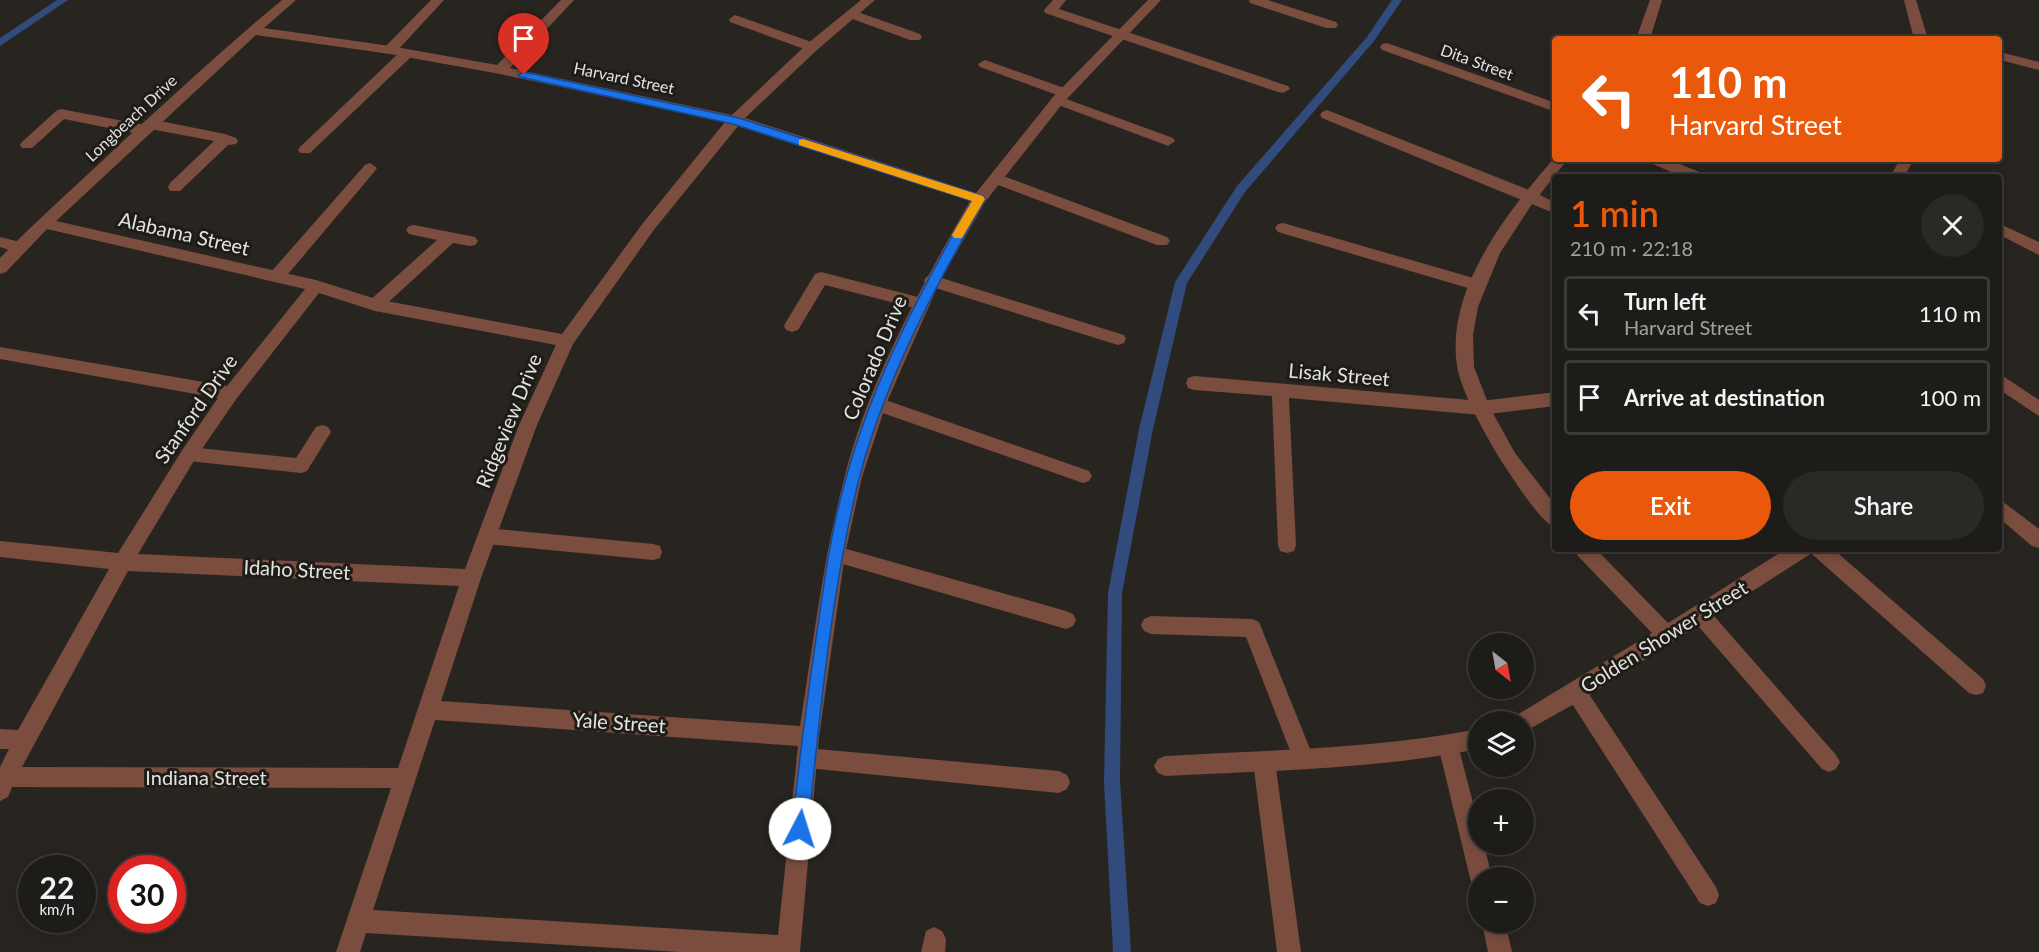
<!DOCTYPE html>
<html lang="en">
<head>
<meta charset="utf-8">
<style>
  :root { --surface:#1e1c19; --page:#2b2926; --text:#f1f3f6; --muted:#a1a1a2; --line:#3c3a38; --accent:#ea580c }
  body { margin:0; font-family:Lato,sans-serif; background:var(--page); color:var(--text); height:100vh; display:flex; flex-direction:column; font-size:22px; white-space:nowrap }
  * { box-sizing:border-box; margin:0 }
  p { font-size:20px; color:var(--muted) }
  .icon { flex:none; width:33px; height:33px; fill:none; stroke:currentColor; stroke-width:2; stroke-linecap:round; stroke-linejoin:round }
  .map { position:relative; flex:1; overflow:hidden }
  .side { position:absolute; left:1552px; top:174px; width:450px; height:378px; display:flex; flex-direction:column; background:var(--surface); border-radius:6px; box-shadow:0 3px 15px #0003,0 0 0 2px var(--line) }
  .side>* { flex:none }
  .banner { position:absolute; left:1552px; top:36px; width:450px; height:126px; border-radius:6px; box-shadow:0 3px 15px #0003,0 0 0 2px var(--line); background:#ea580c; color:#fff; overflow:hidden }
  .needle { width:39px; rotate:149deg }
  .buttons { position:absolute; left:1468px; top:633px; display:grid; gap:12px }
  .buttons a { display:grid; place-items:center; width:66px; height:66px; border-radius:50%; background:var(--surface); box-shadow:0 3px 15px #0003,0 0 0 2px var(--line); font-size:30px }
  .speed { position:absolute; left:18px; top:855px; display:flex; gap:12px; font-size:30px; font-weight:700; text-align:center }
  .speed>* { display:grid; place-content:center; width:78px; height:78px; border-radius:50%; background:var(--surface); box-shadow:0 3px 15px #0003,0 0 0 2px var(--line); line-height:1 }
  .speed small { font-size:15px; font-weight:400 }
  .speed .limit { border:9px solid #d22; background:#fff; color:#111 }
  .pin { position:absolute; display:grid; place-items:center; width:51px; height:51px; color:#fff; margin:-62px -26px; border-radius:50% 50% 50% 0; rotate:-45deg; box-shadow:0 0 6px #0007 }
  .pin .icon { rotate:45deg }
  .me { position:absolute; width:66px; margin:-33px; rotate:5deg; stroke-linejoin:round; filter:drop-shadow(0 0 4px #0008) }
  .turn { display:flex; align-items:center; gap:21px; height:126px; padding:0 18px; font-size:27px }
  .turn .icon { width:78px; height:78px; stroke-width:2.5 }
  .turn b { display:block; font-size:42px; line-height:51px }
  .round { display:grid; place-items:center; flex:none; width:63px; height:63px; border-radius:32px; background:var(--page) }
  .overview { display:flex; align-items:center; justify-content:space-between; height:102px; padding:0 18px }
  h1 { font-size:36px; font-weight:600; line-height:45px; color:var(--accent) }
  .button { display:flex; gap:12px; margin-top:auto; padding:12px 18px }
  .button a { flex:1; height:69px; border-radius:36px; background:var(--accent); color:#fff; font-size:24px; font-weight:600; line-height:69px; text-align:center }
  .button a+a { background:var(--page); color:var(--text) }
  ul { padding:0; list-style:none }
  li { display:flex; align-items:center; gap:18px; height:75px; margin:0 12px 9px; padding:0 6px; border:3px solid var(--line); border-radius:6px }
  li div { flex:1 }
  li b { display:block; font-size:22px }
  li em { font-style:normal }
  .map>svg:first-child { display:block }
</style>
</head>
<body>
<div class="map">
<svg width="2039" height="952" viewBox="0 0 2039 952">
  <rect width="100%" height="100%" fill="#282521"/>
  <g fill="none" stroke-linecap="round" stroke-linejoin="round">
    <g fill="#314b7d" fill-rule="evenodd">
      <polygon points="57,0 68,0 0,46 0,38"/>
      <polygon points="1392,0 1402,0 1374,41 1245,192 1187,283 1153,429 1122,593 1120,782 1131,952 1113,952 1104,782 1108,593 1139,429 1175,282 1237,186 1367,37"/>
    </g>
    <g fill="#7b4d3f" fill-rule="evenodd">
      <polygon points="431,0 444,0 395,53 385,53 383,50 385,47"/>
      <polygon points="1053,0 1066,0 1059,9 1288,86 1290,89 1283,93 1278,92 1045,13 1044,10"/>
      <polygon points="1249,0 1268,0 1336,22 1338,25 1336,28 1326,28 1250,3"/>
      <polygon points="852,10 920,34 922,37 920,40 910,40 847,17 846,14 847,11"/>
      <polygon points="735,15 817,44 819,47 817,50 807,50 730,22 729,19"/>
      <polygon points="1387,43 1556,103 1556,112 1382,50 1380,47 1382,44"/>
      <polygon points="407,49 414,53 412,56 310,153 300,153 298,150 300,147 402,50"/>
      <polygon points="985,60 1070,90 1072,93 1065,97 1060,96 980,67 978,64"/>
      <polygon points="1058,96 1173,138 1175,141 1168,146 1163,144 1053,103 1051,100"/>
      <polygon points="61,109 144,125 145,121 150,119 225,134 236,138 238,141 236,144 228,145 180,191 170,191 168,187 170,183 214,141 150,129 149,133 144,135 64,119 32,148 22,148 20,145 22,142 56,111"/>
      <polygon points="1327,110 1534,192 1556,203 1556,214 1322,118 1320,115 1322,112"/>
      <polygon points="1646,159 1667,159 1702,173 1704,177 1683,177 1648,162"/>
      <polygon points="370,163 377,168 375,171 283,280 271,280 269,276 271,272 365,165"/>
      <polygon points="995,173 1167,237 1170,241 1167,245 1157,245 990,182 988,178"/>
      <polygon points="1283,223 1484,281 1486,285 1484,289 1478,291 1278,232 1275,228 1278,224"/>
      <polygon points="414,225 470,236 475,237 478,241 475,245 470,246 453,243 381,309 369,309 367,305 369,301 437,240 409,234 406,230 409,226"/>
      <polygon points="0,237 24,243 27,247 24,251 19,253 0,247"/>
      <polygon points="821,272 922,298 928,300 930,304 928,308 922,310 825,285 798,330 792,332 786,330 784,326 786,322 815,274"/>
      <polygon points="932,275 1124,335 1126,339 1124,343 1118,345 926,285 924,281 926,277"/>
      <polygon points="2000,374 2039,400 2039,416 2000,390"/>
      <polygon points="1194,376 1481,401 1556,392 1556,406 1481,415 1289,398 1296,545 1294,551 1287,553 1280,551 1278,545 1272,396 1194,390 1188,388 1186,383 1188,378"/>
      <polygon points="877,397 1089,471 1092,476 1089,481 1083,483 871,409 868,404 871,399"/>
      <polygon points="322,425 328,427 331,432 307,471 301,473 189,461 183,459 180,454 183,449 189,447 296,458 316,427"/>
      <polygon points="2000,501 2006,504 2039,529 2039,548 2032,546 2000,519"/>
      <polygon points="487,528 653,544 660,546 662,552 660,558 653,560 487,544 480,542 478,536 480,530"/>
      <polygon points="836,546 1066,611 1073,614 1076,620 1073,626 1066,629 836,562 829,560 827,554 829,548"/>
      <polygon points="1811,549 1833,549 1983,679 1986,686 1983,693 1976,695 1969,693 1813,555"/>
      <polygon points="1700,605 1707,608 1836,755 1840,762 1836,769 1829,772 1822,769 1693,620 1690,614 1693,608"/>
      <polygon points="1151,616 1252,619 1259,622 1314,759 1310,766 1303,769 1296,766 1246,637 1151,634 1144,631 1141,625 1144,619"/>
      <polygon points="1576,682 1583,685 1716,887 1719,895 1716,903 1708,906 1700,903 1569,699 1566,692 1569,685"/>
      <polygon points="1448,735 1455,738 1458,745 1479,826 1479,844 1484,844 1492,878 1479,878 1479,888 1473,886 1470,878 1438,745 1441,738"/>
      <polygon points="807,748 1059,771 1067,775 1070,782 1067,789 1059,793 807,768 800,765 796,758 800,751"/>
      <polygon points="1264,751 1271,754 1275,761 1301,952 1277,952 1253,761 1257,754"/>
      <polygon points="1482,922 1505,922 1512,952 1488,952"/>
      <polygon points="934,927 942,931 946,939 945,952 921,952 926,931"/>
    </g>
    <g fill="#7b4d3f" fill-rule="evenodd">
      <path d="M282 0H296L264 28 390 46 497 65 561 0H574L510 68 732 115 807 44 861 0H875L817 50 745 118 976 193 1053 97 1148 0H1161L1063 103 985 202 940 281 886 404 862 477 845 554 819 737 800 952H680L366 933 360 952H336L391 788 12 787 8 797 0 801V767L9 749H0V729L18 730 109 569 0 557V541L118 553 183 449 218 398 0 359V347L227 386 305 289 47 229 6 272 0 274V258C38 219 79 183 119 145 173 96 226 46 282 0ZM256 35 390 54 500 74 725 122 643 223 562 334 376 299 316 280 56 221ZM738 126 970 201C921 287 868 383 844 479 823 560 813 644 800 726L441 701 481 578 537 425 573 344 653 231ZM319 293 375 311 556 345 519 425 465 569 138 554 195 459 237 398ZM128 571 459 586 398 768 22 767ZM435 720 798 746 778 935 373 910Z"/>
      <polygon points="1650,0 1662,0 1650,39 1636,39"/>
      <polygon points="1904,0 1916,0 1928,39 1914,39"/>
      <polygon points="2000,52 2039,62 2039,70 2000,60"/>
      <path d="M1556 156V159H1568L1530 207 1500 253 1478 307 1473 335 1474 367 1490 408 1515 453 1556 506V528C1540 522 1514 480 1504 465 1489 442 1461 392 1457 366 1445 289 1509 210 1556 156Z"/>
      <polygon points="1900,159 1914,159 1904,177 1890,177"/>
      <polygon points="2000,224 2039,242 2039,255 2000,235"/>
      <polygon points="1575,549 1596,549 1668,623 1786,549 1811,549 1809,555 1583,699 1524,732 1524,722 1514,722 1517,715 1652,633 1577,555"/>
      <path d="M1479 729V749C1376 769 1269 771 1165 776L1158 773 1154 766 1158 759 1165 756C1269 750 1376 749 1479 729Z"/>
    </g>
  </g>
  <path fill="#1a73e8" stroke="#114b97" stroke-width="1.5" d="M524 72 739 118 983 196 985 199C936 285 884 382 859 479 831 591 820 714 808 829L806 834 800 837 794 834 792 829C799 761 808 693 818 625 825 576 832 526 846 478 873 380 922 288 972 201L733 124 520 77 518 75Z"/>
  <polygon fill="#f59e0b" points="803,139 983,196 985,199 962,238 954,238 952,235 972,201 799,145 799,140"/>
  <g text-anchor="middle" stroke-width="6" stroke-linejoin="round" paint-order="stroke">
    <g font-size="16" fill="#e4e2df" stroke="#1e1c17">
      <text transform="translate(1477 62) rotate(20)" y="6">Dita Street</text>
      <text transform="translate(624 78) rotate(12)" y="6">Harvard Street</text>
      <text transform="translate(131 118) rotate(-43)" y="6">Longbeach Drive</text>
    </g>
    <g font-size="20" fill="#e4e2df" stroke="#1e1c17">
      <text transform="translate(184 234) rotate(13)" y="7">Alabama Street</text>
      <text transform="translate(875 358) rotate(-67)" y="7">Colorado Drive</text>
      <text transform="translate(1339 375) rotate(5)" y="7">Lisak Street</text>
      <text transform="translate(196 409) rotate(-55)" y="7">Stanford Drive</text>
      <text transform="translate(509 421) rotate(-68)" y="7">Ridgeview Drive</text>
      <text transform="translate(297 570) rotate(3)" y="7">Idaho Street</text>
      <text transform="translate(1664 637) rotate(-32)" y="7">Golden Shower Street</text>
      <text transform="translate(619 723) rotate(4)" y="7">Yale Street</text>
      <text x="206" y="785">Indiana Street</text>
    </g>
  </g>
</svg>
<div class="buttons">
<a><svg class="needle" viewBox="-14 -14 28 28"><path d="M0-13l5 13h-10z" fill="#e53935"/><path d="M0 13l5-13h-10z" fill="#a1a1a2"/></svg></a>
<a><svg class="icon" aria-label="layers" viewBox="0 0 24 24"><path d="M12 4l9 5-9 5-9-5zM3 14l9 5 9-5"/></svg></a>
<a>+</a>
<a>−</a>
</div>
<div class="speed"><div>22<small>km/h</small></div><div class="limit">30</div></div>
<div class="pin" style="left:524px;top:75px;background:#d93025"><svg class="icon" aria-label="arrive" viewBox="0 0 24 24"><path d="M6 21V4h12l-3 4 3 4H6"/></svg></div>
<svg class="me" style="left:800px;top:829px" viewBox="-20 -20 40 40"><circle r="19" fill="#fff"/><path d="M0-13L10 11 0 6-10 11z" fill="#1a73e8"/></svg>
<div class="banner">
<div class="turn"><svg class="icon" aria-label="left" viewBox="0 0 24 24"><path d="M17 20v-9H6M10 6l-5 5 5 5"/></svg><div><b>110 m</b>Harvard Street</div></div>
</div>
<section class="side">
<div class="overview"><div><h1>1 min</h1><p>210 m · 22:18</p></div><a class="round"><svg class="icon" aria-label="close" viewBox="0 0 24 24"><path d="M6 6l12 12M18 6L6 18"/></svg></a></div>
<ul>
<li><svg class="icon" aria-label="left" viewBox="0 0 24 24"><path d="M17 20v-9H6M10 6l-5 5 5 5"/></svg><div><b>Turn left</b><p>Harvard Street</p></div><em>110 m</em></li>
<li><svg class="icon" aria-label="arrive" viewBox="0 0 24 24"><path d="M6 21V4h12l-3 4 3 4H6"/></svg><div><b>Arrive at destination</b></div><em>100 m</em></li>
</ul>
<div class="button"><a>Exit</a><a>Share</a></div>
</section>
</div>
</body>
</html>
